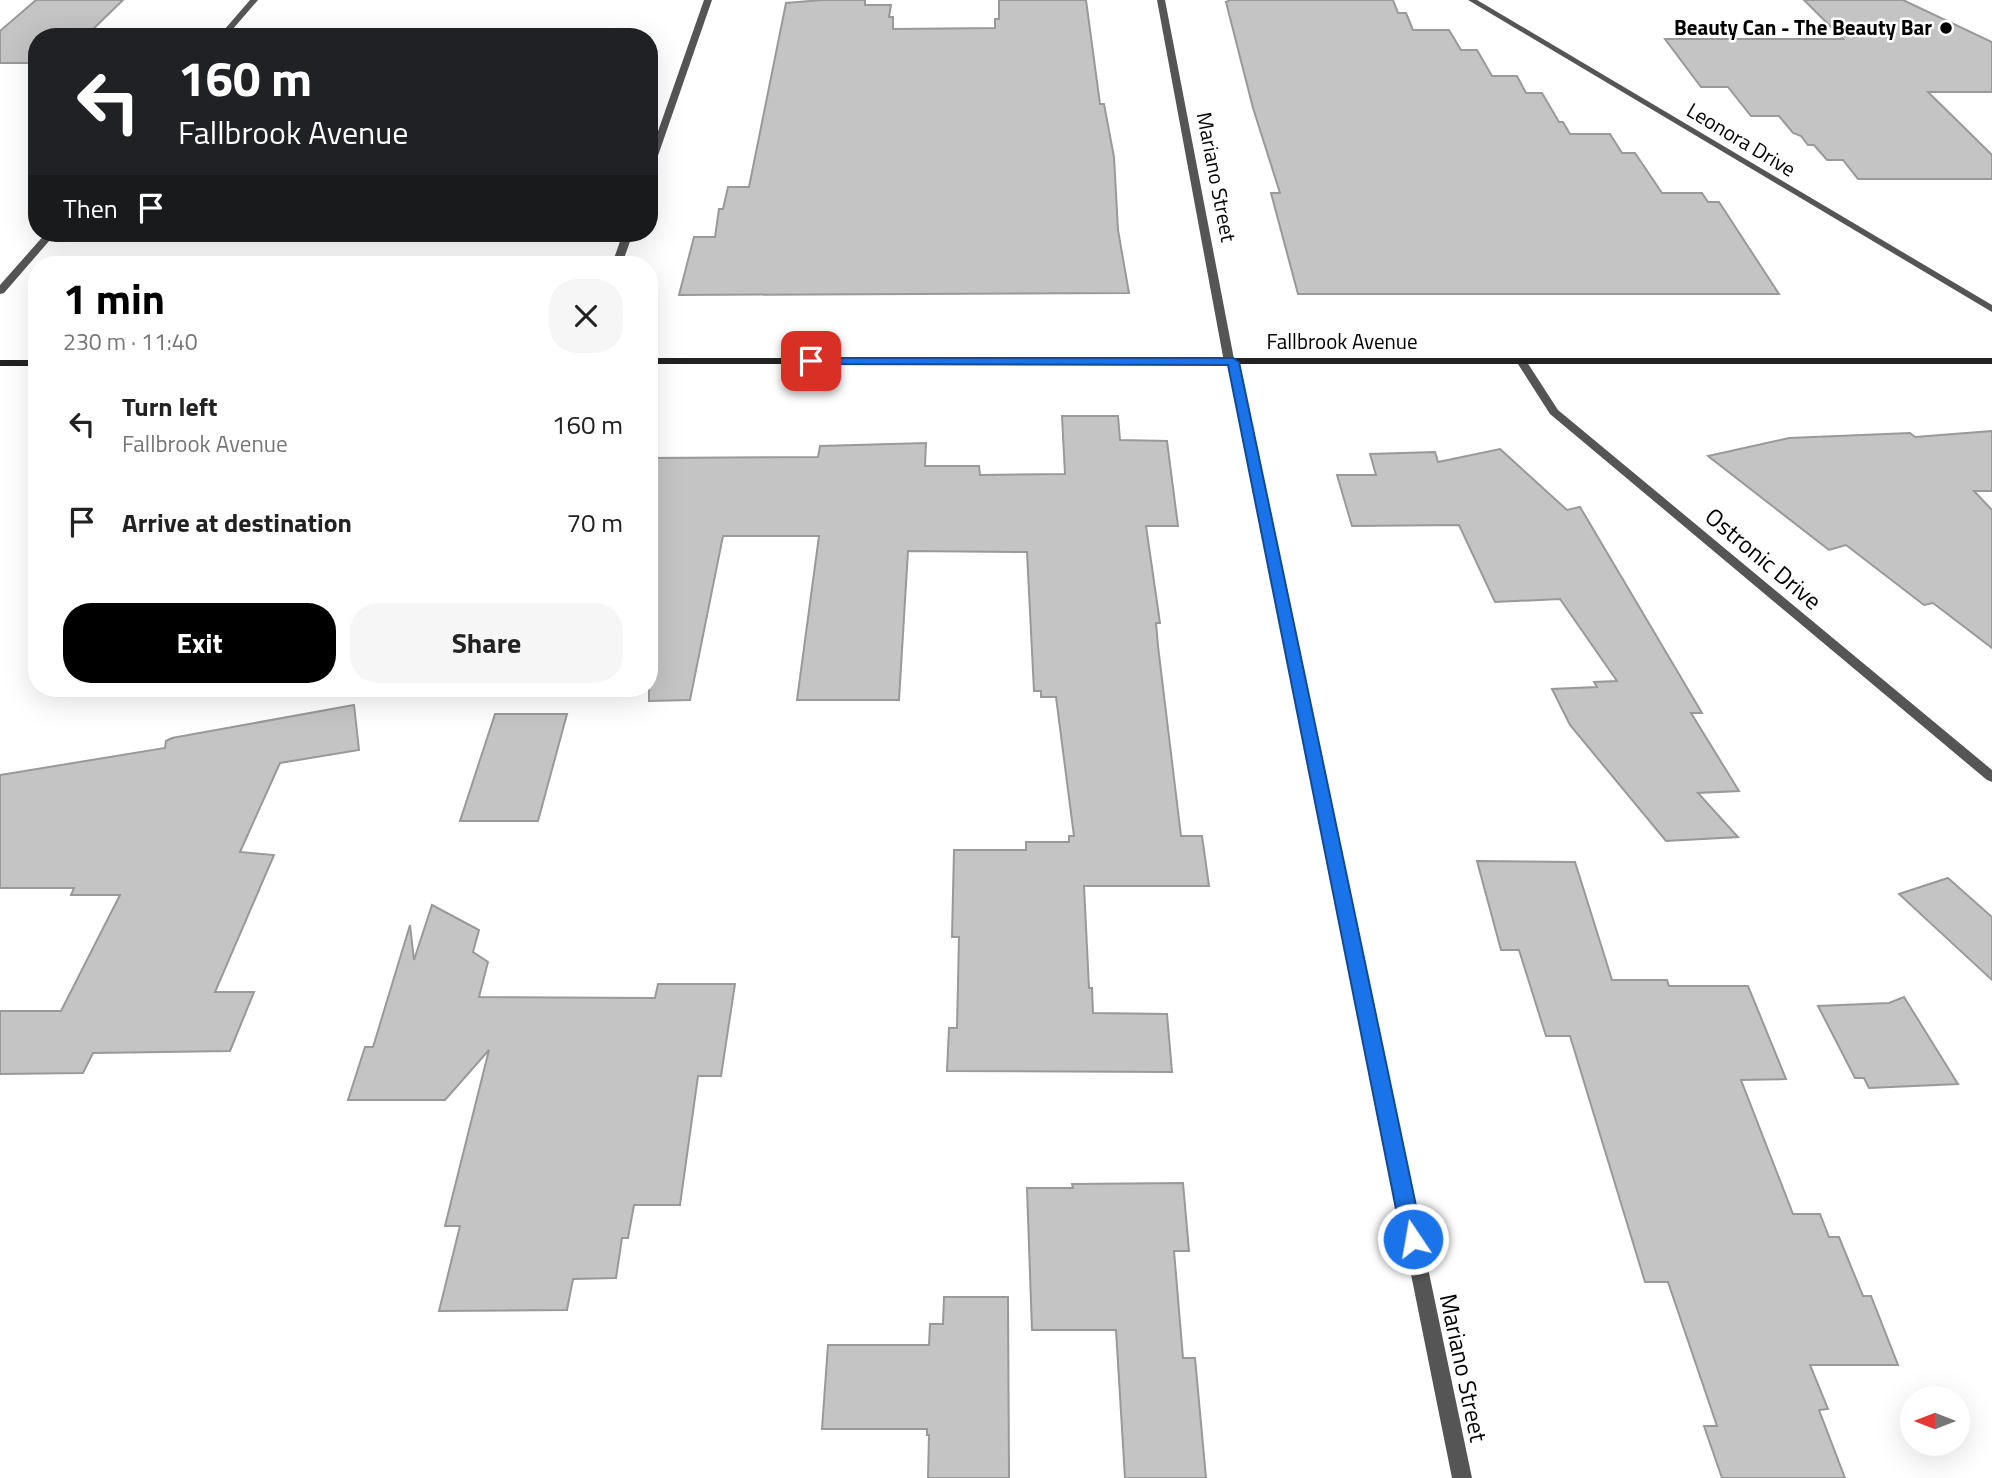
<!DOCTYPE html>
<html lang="en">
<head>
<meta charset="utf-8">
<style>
  :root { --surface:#fff; --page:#f6f6f6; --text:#222; --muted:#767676; --accent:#000 }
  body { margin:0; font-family:"Titillium Web",sans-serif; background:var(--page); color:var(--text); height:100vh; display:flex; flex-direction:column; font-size:26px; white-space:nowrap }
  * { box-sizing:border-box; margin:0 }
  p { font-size:23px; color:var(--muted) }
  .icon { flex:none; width:38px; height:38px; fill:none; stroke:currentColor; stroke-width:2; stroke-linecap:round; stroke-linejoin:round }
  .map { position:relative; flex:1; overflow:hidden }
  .sheet { position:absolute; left:28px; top:256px; width:630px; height:441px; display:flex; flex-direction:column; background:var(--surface); border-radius:28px; box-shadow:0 7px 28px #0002 }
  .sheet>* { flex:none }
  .top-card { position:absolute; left:28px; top:28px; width:630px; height:214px; border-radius:28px; box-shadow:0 7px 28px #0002; background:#202124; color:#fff; overflow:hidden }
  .needle { width:46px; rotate:270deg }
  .buttons { position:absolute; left:1900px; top:1386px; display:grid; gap:14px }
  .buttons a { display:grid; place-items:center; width:70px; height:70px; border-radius:50%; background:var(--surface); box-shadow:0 7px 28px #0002; font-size:35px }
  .pin { position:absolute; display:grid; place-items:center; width:60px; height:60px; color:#fff; margin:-30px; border-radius:14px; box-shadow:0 4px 10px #0006 }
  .me { position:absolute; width:77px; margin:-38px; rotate:348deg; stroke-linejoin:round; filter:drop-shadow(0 0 5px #0008) }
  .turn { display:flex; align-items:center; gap:24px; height:147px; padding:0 35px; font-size:32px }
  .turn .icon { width:91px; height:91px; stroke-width:2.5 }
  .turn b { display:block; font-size:49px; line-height:60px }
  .then { display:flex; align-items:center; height:66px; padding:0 35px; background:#0003; gap:14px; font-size:26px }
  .round { display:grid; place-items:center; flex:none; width:74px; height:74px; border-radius:28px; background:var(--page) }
  .overview { display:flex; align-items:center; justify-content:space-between; height:119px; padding:0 35px }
  h1 { font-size:42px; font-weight:700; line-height:52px; color:var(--accent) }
  .button { display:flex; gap:14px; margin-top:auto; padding:14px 35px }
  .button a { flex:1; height:80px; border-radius:28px; background:var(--accent); color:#fff; font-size:28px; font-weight:700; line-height:80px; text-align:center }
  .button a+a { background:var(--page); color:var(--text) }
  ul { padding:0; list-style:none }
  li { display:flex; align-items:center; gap:21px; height:98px; padding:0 35px }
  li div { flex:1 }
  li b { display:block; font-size:26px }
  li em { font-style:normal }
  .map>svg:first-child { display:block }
</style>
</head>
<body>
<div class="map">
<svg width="1992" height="1478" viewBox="0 0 1992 1478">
  <rect width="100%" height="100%" fill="#fff"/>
  <g fill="#c4c4c4" stroke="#999" stroke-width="2">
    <polygon points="36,0 123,0 85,37 37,37 37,63 0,63 0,31"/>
    <polygon points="822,0 865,0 865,5 891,5 889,17 893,17 893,29 995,28 995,19 999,19 999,0 1086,0 1100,104 1104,104 1114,157 1118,230 1129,293 679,295 694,237 715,237 719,209 723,209 728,187 749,187 786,3"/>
    <polygon points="1230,0 1393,0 1398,13 1406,13 1413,30 1449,30 1461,50 1477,50 1492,76 1517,76 1526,93 1542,93 1559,122 1563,122 1570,134 1610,134 1622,153 1635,153 1662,193 1702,193 1708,202 1719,202 1779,294 1298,294 1271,193 1280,193 1253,108 1226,2"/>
    <polygon points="1804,0 1903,0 1992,42 1992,92 1928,92 1992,155 1992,179 1858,179 1843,160 1827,160 1814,145 1808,145 1801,136 1793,133 1779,116 1751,116 1728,87 1701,87 1665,39 1843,39"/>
    <polygon points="1062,416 1118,416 1120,440 1167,441 1178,526 1146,526 1160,623 1156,623 1158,646 1181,836 1202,836 1209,886 1084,886 1089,988 1092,988 1093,1013 1167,1014 1172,1072 947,1071 949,1028 957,1028 959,937 952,937 954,850 1026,850 1026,842 1069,842 1069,836 1074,836 1056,697 1041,697 1041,691 1034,691 1027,552 908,551 899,700 797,700 819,536 723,536 690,700 649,701 649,458 818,457 820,446 926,443 925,466 979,466 980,475 1065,474"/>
    <polygon points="1992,431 1992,491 1974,491 1992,510 1992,648 1933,603 1924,605 1846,545 1829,550 1708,456 1789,438 1910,433 1915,437"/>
    <polygon points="1500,449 1567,510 1580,507 1702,713 1691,713 1739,791 1698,793 1738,837 1666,841 1570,725 1552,689 1597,687 1594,682 1617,681 1560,599 1495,602 1459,525 1352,526 1337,475 1376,475 1370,454 1435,452 1438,462"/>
    <polygon points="354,705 359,750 280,763 240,852 274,855 215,992 254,992 230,1051 93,1053 83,1073 0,1074 0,1011 61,1011 120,895 71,895 74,888 0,888 0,775 165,748 166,741 172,738"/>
    <polygon points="495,714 567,714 538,821 460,821"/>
    <polygon points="1477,861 1575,862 1612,980 1667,980 1669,986 1748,986 1786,1079 1741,1080 1793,1214 1820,1214 1829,1237 1839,1237 1863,1296 1871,1296 1898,1365 1810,1365 1828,1409 1819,1410 1845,1478 1722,1478 1704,1426 1717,1426 1668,1282 1645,1282 1570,1036 1546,1036 1519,950 1501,950"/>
    <polygon points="1948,878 1992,917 1992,980 1899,894"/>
    <polygon points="432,905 479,930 473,952 488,962 479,997 655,998 658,984 735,984 721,1076 698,1076 680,1205 634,1205 628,1238 622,1238 616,1278 573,1279 567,1310 439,1311 460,1226 445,1226 489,1050 445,1100 348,1100 365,1047 373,1047 410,925 414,960"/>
    <polygon points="1904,997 1958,1084 1869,1088 1864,1078 1855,1078 1818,1006 1889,1003"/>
    <polygon points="1183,1183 1189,1251 1174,1251 1183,1358 1195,1358 1206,1478 1125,1478 1116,1330 1032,1330 1027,1188 1073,1188 1072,1184"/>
    <polygon points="944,1297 1008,1297 1009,1478 928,1478 929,1435 927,1435 927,1429 822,1429 828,1345 929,1345 930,1324 943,1324"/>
  </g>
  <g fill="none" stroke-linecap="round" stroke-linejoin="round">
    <g fill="#555" fill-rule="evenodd">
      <polygon points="250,0 258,0 226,37 218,37"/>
      <polygon points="704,0 712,0 653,170 649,173 649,157"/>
      <polygon points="1157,0 1165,0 1234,359 1238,362 1472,1478 1452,1478 1228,365 1224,362"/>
      <polygon points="1468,0 1477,0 1992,305 1992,312"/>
      <polygon points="46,233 56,233 4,293 0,294 0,285"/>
      <polygon points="623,233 633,233 622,264 612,264"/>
      <polygon points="1521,358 1525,359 1558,410 1992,770 1992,782 1987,780 1550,414 1516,361"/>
    </g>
    <g fill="#222" fill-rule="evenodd">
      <rect x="649" y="358" width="1343" height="6"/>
      <rect x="0" y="360" width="37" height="6"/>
    </g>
  </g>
  <polygon fill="#1a73e8" stroke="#114b97" stroke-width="2" points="811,358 1233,358 1239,362 1423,1239 1420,1245 1413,1247 1406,1245 1402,1239 1228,365 807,364 807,359"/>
  <circle fill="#000" stroke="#fff" stroke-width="2.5" cx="1946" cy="28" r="7"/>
  <g text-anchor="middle" stroke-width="5" stroke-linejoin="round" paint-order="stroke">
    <g font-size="21" font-weight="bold" fill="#000" stroke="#fff" text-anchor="end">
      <text x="1932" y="35">Beauty Can - The Beauty Bar</text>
    </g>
    <g font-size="21" fill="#000" stroke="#fff">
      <text transform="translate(1741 140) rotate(31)" y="7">Leonora Drive</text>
      <text transform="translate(1216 177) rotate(79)" y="7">Mariano Street</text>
      <text x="1342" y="349">Fallbrook Avenue</text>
    </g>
    <g font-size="24" fill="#000" stroke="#fff">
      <text transform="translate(1763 559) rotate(40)" y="8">Ostronic Drive</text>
      <text transform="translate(1463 1368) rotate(78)" y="8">Mariano Street</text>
    </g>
  </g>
</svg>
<div class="buttons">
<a><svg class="needle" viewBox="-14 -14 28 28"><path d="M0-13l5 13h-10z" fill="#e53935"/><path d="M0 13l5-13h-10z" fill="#767676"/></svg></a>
</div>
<div class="pin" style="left:811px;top:361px;background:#d93025"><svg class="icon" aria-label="arrive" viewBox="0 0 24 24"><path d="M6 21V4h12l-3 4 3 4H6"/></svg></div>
<svg class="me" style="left:1413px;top:1239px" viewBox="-20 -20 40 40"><circle r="17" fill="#1a73e8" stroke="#fff" stroke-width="3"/><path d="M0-11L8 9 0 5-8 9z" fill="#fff"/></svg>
<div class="top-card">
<div class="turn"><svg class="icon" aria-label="left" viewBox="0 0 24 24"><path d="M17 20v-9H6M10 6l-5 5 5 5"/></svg><div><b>160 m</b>Fallbrook Avenue</div></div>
<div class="then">Then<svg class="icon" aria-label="arrive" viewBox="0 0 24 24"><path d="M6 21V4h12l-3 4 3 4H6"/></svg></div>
</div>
<section class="sheet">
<div class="overview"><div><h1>1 min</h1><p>230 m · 11:40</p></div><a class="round"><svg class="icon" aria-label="close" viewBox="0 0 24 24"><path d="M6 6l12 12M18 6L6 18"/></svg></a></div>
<ul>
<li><svg class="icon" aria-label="left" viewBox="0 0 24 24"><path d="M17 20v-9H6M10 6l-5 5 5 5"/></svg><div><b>Turn left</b><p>Fallbrook Avenue</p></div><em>160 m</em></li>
<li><svg class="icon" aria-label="arrive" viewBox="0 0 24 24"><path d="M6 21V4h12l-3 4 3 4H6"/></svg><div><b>Arrive at destination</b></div><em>70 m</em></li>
</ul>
<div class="button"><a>Exit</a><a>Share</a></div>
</section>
</div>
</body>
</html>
